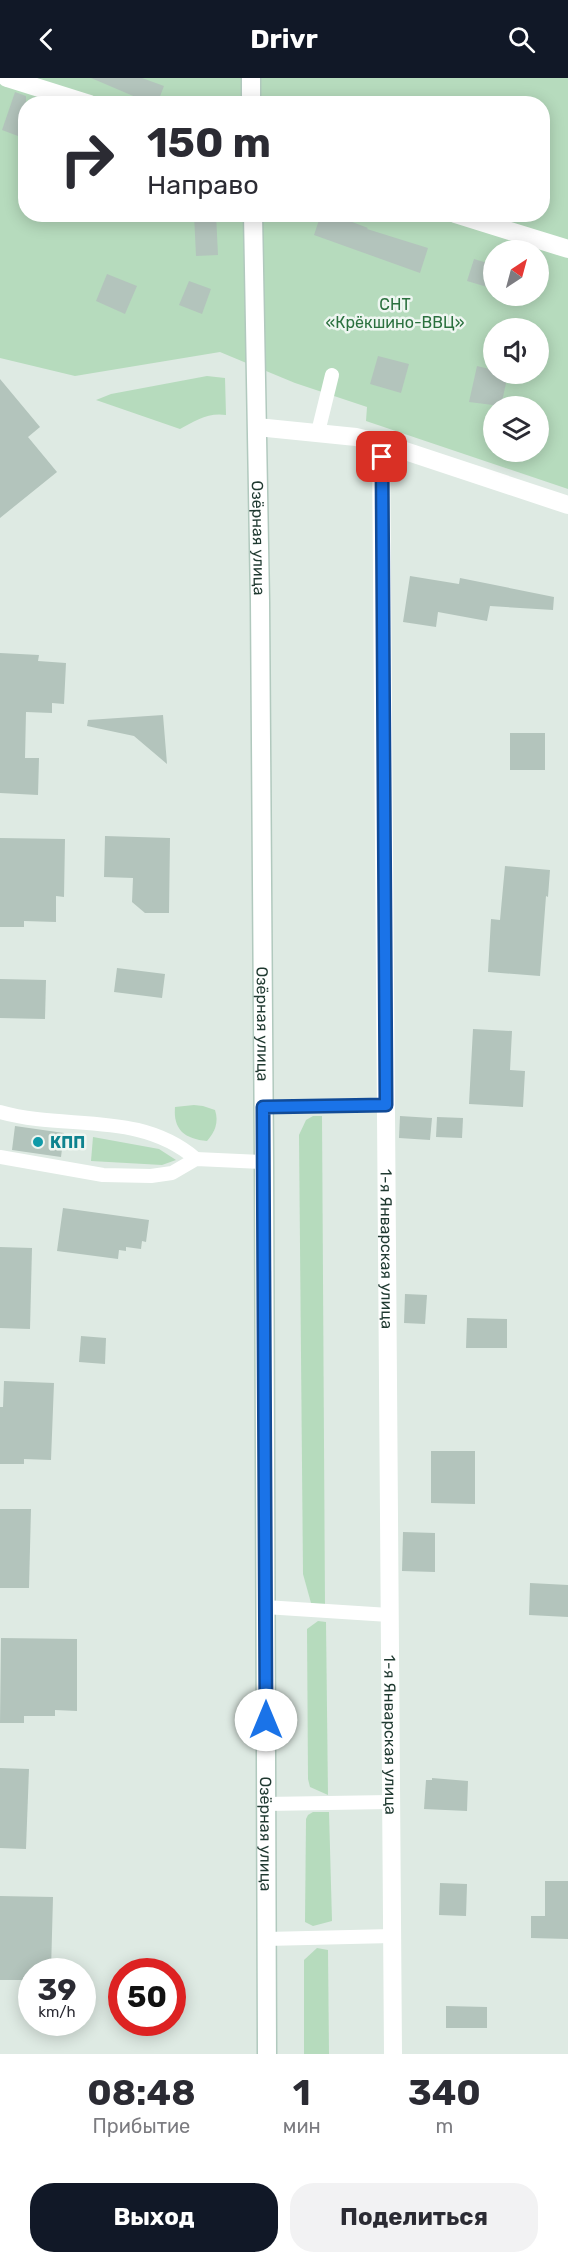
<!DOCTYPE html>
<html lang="ru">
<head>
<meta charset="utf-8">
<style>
  :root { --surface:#fff; --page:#f2f2f3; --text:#2b2b33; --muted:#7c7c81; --accent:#111827 }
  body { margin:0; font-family:Rubik,sans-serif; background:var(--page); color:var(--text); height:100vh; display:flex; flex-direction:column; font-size:22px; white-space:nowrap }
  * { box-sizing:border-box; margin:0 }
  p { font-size:20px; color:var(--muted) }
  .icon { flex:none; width:33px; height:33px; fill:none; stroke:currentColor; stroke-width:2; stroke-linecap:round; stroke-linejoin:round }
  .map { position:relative; height:1976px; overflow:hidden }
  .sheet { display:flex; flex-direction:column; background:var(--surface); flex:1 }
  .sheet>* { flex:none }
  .guide { position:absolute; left:18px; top:18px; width:532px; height:126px; border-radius:24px; box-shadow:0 3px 15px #0003; background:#fff; color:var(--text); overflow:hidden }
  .needle { width:39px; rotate:36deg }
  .tools { position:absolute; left:483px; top:162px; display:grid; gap:12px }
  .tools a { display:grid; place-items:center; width:66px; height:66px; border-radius:50%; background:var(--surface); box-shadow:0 3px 15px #0003; font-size:30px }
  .speed { position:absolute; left:18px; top:1880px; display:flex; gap:12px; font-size:30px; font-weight:700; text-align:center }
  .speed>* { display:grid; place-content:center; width:78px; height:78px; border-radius:50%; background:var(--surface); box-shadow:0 3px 15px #0003; line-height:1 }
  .speed small { font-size:15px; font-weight:400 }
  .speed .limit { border:9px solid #d22; background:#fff; color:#111 }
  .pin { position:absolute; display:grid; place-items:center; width:51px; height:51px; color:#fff; margin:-26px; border-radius:12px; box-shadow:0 3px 9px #0006 }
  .me { position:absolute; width:66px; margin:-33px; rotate:0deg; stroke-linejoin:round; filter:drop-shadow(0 0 4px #0008) }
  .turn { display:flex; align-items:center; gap:21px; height:126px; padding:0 30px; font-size:27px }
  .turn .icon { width:78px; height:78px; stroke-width:2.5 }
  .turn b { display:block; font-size:42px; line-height:51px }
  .eta { display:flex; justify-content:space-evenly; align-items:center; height:102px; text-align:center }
  .eta b { font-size:36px; font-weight:700; line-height:42px }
  .button { display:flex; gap:12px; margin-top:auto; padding:12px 30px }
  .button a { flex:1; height:69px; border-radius:24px; background:var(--accent); color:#fff; font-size:24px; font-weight:700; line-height:69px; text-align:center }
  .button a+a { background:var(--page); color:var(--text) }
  header { display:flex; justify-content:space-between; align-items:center; height:78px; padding:0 30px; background:var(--accent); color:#fff; font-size:27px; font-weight:700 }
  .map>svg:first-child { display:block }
</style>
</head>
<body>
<header><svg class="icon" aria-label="back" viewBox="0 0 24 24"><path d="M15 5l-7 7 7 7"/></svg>Drivr<svg class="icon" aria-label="search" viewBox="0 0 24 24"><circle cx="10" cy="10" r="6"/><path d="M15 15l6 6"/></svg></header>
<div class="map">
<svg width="568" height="1976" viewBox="0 0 568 1976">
  <rect width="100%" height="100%" fill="#deeae3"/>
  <g fill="#b6dbbd" fill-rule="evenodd">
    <path d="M0 0H568V411L366 343 367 329 295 305 220 274 75 298 0 280ZM26 26H543V136H26ZM494 172H538V218H494ZM494 250H538V296H494ZM494 328H538V374H494Z"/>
    <path d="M207 298 225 300 226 337C209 334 194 343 180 351L96 322 111 316Z"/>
    <path d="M194 1027 203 1028 215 1032C219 1044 215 1054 207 1063 185 1061 173 1052 175 1029Z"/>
    <polygon points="313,1038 322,1038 325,1528 311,1525 303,1496 299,1057 306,1042"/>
    <polygon points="93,1059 159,1071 176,1082 162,1087 91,1083"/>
    <polygon points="318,1543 326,1544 328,1717 310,1709 308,1701 307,1551"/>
    <polygon points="313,1734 329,1734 332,1843 313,1848 305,1844 306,1741 308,1737"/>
    <polygon points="317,1870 328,1872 329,1976 304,1976 304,1882"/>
  </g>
  <g fill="#b3c4bc">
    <polygon points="91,0 142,0 164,8 157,26 152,26"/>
    <polygon points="15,14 26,18 26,61 2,52"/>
    <polygon points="194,136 216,136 218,177 196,178"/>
    <polygon points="321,136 331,136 368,150 367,151 428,170 420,195 314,157"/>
    <polygon points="474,181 494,187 494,211 467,203"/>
    <polygon points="107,196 137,208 125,236 96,223"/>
    <polygon points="189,203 211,211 202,236 179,227"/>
    <polygon points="378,278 409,286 401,315 370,306"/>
    <polygon points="477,288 494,292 494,296 508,296 501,328 469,324"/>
    <polygon points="0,301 40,349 28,359 57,394 0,440"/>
    <polygon points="410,498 459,506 460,500 554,519 553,532 490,528 487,543 438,534 436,549 403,544"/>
    <polygon points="0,575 39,577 38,583 66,585 64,626 52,625 52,635 26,634 25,680 39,680 38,717 0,715"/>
    <polygon points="163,637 167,686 134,658 87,648 88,642"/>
    <rect x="510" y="655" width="35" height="37"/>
    <polygon points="105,758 170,760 169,835 145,835 132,824 133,800 104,799"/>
    <polygon points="0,760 65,761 64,819 56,818 56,844 24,843 24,849 0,849"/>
    <polygon points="505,788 550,792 548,819 546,818 540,898 488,894 491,841 500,842"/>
    <polygon points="117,890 165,896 162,920 114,914"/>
    <polygon points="0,901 46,902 45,941 0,940"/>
    <polygon points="473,951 512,953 510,992 525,993 523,1029 469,1026"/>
    <polygon points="400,1038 432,1040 430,1062 399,1060"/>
    <polygon points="437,1039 463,1040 462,1060 436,1059"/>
    <polygon points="15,1048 64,1055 61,1079 12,1072"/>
    <polygon points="63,1130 149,1142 146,1164 142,1163 141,1171 126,1169 126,1173 119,1172 118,1181 57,1173"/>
    <polygon points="0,1169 32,1170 30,1251 0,1250"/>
    <polygon points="405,1216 427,1217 425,1246 404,1245"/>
    <polygon points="467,1240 507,1241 507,1270 466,1270"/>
    <polygon points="81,1258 106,1260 105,1286 79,1284"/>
    <polygon points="4,1303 54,1305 51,1382 24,1381 24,1386 0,1386 0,1329 3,1329"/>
    <polygon points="431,1373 475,1373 475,1426 431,1425"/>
    <polygon points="0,1431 31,1431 29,1510 0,1510"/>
    <polygon points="403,1454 435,1455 435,1494 402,1493"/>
    <polygon points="530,1505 568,1507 568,1539 529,1537"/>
    <polygon points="1,1560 77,1561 77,1633 55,1632 55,1638 24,1638 24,1645 0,1645"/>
    <polygon points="0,1690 29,1691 26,1771 0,1770"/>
    <polygon points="432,1700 468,1703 467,1733 424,1731 426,1702 432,1702"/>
    <polygon points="545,1803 568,1803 568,1861 531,1860 531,1838 545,1838"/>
    <polygon points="440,1805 467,1806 466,1838 439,1837"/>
    <polygon points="0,1818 53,1819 51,1893 32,1893 32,1899 23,1899 23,1902 0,1902"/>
    <polygon points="446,1928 487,1929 487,1950 446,1950"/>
  </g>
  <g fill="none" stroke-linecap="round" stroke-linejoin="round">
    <g stroke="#b1c9be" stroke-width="21">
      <g id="secondary">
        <polyline points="251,0 251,26"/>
        <path id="s2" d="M253 136 260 523 264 1084 267 1976"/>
      </g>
    </g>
    <g stroke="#fff" stroke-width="14">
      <polyline points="318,354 332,297"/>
      <polyline points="263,1029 386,1027"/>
      <path d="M0 1034C66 1053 139 1032 196 1081"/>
      <polyline points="0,1079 103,1097 151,1098 172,1095 196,1081 264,1084"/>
      <polyline points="265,1529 389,1537"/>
      <polyline points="265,1726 390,1724"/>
      <polyline points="266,1861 392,1858"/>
    </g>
    <g stroke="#fff" stroke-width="18">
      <polyline points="7,0 90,26"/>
      <polyline points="455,136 568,171"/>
      <polyline points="257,349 356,359 381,365 568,427"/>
      <path id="s1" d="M381 365 393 1976"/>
    </g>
    <use href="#secondary" stroke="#fff" stroke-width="18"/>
  </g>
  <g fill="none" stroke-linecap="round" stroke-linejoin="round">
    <g stroke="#114b97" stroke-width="15">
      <polyline id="route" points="266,1642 263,1029 386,1027 382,379"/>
    </g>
    <use href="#route" stroke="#1a73e8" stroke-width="10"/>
  </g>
  <circle fill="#0f9aa8" stroke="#eef6f1" stroke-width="2" cx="38" cy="1064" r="6"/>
  <g text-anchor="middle" stroke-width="5" stroke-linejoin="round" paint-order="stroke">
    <g font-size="16" fill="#2a703e" stroke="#eef6f1">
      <text x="395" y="232">СНТ<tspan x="395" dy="18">«Крёкшино-ВВЦ»</tspan></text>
    </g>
    <g font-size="16" fill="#1f3930" stroke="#eef6f1">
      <text dy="6" stroke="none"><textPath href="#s2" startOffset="324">Озёрная улица</textPath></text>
      <text dy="6" stroke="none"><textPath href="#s2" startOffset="810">Озёрная улица</textPath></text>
      <text dy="6" stroke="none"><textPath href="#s1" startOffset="806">1-я Январская улица</textPath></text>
      <text dy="6" stroke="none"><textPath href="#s1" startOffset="1292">1-я Январская улица</textPath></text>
      <text dy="6" stroke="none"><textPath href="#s2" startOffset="1620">Озёрная улица</textPath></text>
    </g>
    <g font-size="16" font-weight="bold" fill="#0d838f" stroke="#eef6f1" text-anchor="start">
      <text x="50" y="1070">КПП</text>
    </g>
  </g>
</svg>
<div class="tools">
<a><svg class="needle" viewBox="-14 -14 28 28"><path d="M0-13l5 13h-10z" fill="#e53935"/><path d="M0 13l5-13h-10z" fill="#7c7c81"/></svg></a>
<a><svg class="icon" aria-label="sound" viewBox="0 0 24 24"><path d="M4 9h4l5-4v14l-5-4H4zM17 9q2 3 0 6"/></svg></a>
<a><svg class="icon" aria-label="layers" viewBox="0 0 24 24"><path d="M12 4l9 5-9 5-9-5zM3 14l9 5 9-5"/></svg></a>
</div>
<div class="speed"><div>39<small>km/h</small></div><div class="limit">50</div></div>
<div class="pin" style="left:382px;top:379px;background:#d93025"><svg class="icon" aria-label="arrive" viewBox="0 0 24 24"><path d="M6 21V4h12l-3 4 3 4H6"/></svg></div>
<svg class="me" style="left:266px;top:1642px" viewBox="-20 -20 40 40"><circle r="19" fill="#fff"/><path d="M0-13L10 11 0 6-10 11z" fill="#1a73e8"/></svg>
<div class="guide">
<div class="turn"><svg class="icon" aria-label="right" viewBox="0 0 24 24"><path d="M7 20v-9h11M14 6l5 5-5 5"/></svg><div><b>150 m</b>Направо</div></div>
</div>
</div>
<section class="sheet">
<div class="eta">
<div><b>08:48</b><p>Прибытие</p></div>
<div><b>1</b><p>мин</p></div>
<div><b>340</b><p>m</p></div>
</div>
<div class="button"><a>Выход</a><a>Поделиться</a></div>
</section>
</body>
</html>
